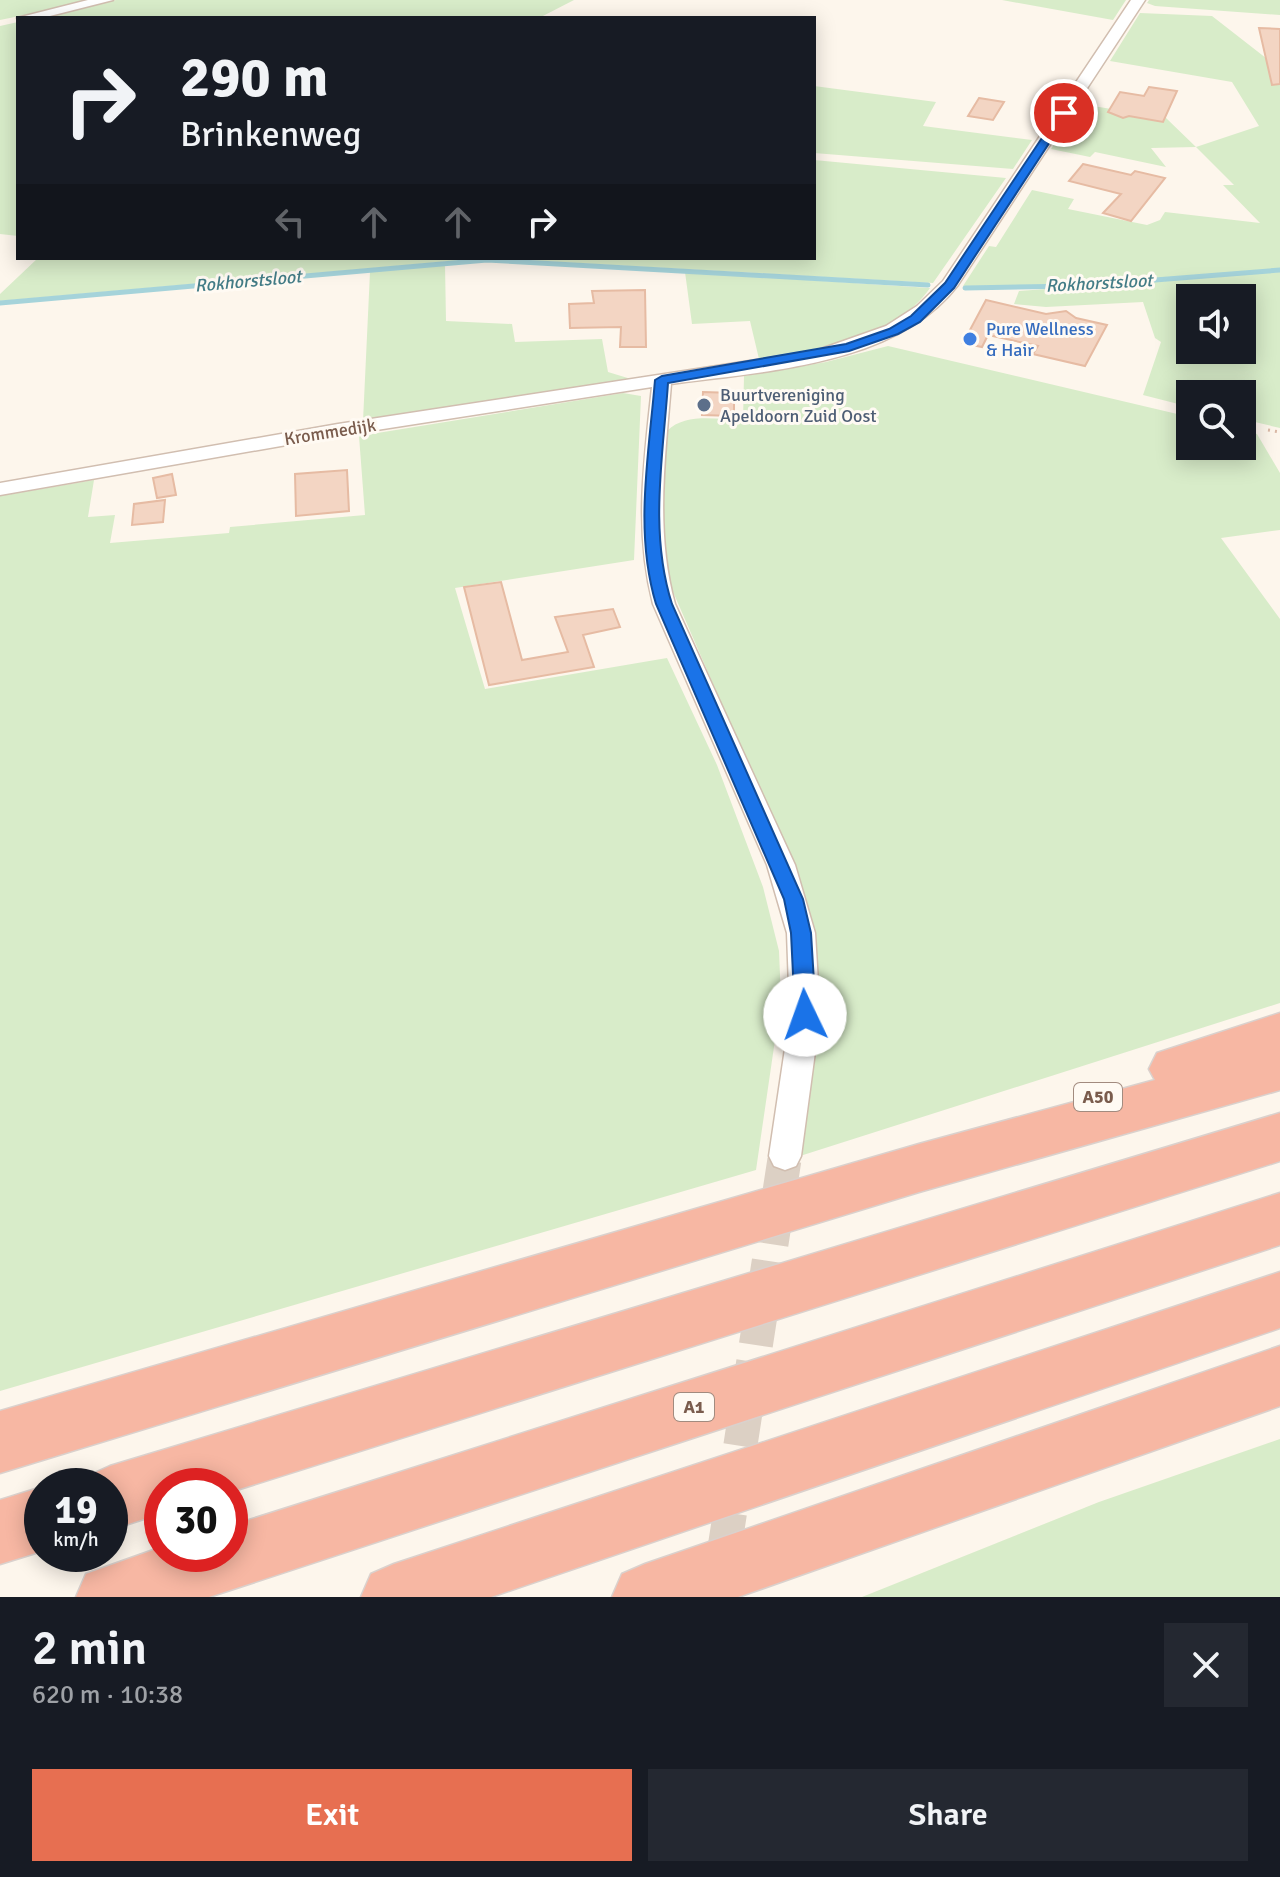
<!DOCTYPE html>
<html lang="en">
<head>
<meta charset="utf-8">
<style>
  :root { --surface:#171b24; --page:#242831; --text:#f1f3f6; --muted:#9ea1a6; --accent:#e76f51 }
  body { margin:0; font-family:Signika,sans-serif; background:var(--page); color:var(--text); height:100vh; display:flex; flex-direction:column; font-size:30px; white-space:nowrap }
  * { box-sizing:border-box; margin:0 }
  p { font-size:26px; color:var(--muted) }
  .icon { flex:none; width:44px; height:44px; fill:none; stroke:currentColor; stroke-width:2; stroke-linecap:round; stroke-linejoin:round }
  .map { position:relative; height:1597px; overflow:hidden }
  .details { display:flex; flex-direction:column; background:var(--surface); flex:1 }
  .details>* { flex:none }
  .banner { position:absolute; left:16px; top:16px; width:800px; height:244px; border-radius:0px; box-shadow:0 4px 20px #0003; background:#171b24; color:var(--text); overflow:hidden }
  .buttons { position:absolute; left:1176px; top:284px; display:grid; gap:16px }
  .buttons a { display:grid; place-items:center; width:80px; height:80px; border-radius:0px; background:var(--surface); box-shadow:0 4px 20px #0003; font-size:40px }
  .speed { position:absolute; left:24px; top:1468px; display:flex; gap:16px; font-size:40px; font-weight:700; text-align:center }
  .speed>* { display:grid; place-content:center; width:104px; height:104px; border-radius:50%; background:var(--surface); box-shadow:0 4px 20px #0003; line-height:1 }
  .speed small { font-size:20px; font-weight:400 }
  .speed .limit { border:12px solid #d22; background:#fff; color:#111 }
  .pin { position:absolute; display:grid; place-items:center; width:68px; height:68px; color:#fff; margin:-34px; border:4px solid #fff; border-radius:50%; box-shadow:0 2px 8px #0007 }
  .me { position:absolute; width:88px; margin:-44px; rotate:357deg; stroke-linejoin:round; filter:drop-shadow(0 0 6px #0008) }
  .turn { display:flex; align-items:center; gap:28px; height:168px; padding:0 32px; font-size:36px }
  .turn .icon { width:104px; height:104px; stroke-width:2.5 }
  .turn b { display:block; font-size:56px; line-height:68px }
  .lanes { display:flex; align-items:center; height:76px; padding:0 32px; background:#0003; justify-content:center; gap:40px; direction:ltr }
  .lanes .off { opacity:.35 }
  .round { display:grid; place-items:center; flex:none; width:84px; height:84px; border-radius:0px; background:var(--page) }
  .overview { display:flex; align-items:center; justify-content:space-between; height:136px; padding:0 32px }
  h1 { font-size:48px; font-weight:600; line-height:60px }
  .primary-button { display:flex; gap:16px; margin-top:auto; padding:16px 32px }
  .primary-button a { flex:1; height:92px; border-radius:0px; background:var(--accent); color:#fff; font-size:32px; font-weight:600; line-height:92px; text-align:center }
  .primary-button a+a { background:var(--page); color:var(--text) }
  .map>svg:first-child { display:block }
</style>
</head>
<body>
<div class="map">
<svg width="1280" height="1597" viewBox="0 0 1280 1597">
  <rect width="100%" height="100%" fill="#fdf6ec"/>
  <g fill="#d8ecc9" fill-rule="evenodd">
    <polygon points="0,0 98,0 0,20"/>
    <polygon points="116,0 574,0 539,18 41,18"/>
    <polygon points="1002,0 1126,0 1113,20"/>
    <polygon points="1149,0 1280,0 1280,15 1155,6 1147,3"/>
    <polygon points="1140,13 1212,16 1280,69 1280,269 1078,285 963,286 989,246 996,247 1032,190 1074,199 1068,209 1147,225 1160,220 1165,212 1260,223 1223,185 1234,185 1196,147 1151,148 1166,167 1095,152 1090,157 1051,149 1081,104 1166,118 1196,147 1259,126 1232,82 1110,61"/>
    <polygon points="18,22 18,236 0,234 0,26"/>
    <polygon points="814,86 936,102 923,126 1032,140 1013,169 814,153"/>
    <polygon points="814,160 1006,178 933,283 487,258 0,301 0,294 38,258 814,258"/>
    <polygon points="445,265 446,321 512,324 515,342 602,339 608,372 631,379 363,421 370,272"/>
    <path d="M685 272 930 288C893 341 818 348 759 359L750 321 692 324Z"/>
    <path d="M1280 272V428L1242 419V394H1190V407L1143 395 1161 342 1155 338 1143 302 1046 307 1014 304 1019 291ZM1190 298H1242V350H1190Z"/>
    <path d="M888 346 1190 417V446H1242V430L1257 434 1280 473V530L1221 538 1280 619V1003L800 1156 817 1039V958L805 911 774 824 667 578 663 527 667 431C686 412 718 420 743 420L744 376 826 362Z"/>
    <polygon points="623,393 641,396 634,560 455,588 485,689 667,658 717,765 763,887 779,951 781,999 756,1170 0,1391 0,496 94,480 88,517 115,515 110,543 229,533 230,527 365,515 359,436"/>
    <polygon points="1280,1439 1280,1597 862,1597 1099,1502"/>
  </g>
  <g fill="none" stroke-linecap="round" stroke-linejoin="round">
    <g stroke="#a5d3da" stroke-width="5">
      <polyline points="965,288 1079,286 1280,270"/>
      <polyline points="0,303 487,260 928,285"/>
    </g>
  </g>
  <g fill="#f3d5c3" stroke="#e6bba3" stroke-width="2">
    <polygon points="1259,28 1280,29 1280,84 1272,85"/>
    <polygon points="1149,87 1177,91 1163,122 1129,116 1123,118 1108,112 1120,92 1144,96"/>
    <polygon points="979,98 1004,102 993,120 968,116"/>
    <polygon points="1083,164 1131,175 1135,171 1165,178 1131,221 1103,213 1121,194 1069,181"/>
    <polygon points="645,290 646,347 620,347 621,327 570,328 569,304 594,303 592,291"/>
    <polygon points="986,300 1046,314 1066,311 1076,318 1107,325 1085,366 1033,354 1038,346 988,335 982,347 963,343"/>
    <polygon points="703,392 734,393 734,416 702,415"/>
    <polygon points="347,470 349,511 296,516 295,474"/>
    <polygon points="172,474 176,495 157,498 153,478"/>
    <polygon points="165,500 163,522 132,525 134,504"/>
    <polygon points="501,582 522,660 568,652 555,617 613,609 620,627 583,635 594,667 489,685 464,587"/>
  </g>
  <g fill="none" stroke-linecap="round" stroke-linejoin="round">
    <polyline stroke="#dcd0c4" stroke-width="34" stroke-dasharray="34 17" stroke-linecap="butt" points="717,1597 785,1156"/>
    <g stroke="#d1beb0" stroke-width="3">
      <g id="street">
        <polygon points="88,0 113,0 42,18 17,18"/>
        <path d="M1131 0H1145L958 285C896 366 764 371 671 384 665 459 655 531 675 604L795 865 815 933 820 1015 801 1156 796 1166 785 1170 774 1166 769 1156 790 1015 787 933 767 865 653 604C634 531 644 461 652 387L338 436 0 495V483L338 424 815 351 886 326 917 306 943 281Z"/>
      </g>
    </g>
    <g stroke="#dad1cd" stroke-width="3">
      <g id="highway">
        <polygon points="1280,1013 1280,1090 919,1192 0,1473 0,1411 919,1144 1155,1080 1149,1069 1157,1053"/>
        <polygon points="1280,1113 1280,1161 230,1492 230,1486 162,1486 162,1513 110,1530 110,1486 83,1486 88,1476 110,1466"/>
        <polygon points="1280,1193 1280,1245 209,1597 76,1597 86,1574 162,1547 162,1554 230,1554 230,1526"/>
        <polygon points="1280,1272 1280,1328 491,1597 361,1597 371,1574 394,1564"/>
        <polygon points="1280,1346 1280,1406 738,1597 612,1597 622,1574 645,1564"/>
        <polygon points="42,1487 42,1551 0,1564 0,1500"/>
      </g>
    </g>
    <polyline stroke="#d9b8a5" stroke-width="3" stroke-dasharray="2 5" stroke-linecap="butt" points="1268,430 1280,432"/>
    <use href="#street" fill="#fff" fill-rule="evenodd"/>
    <use href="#highway" fill="#f7b7a3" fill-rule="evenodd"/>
  </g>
  <path fill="#1a73e8" stroke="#114b97" stroke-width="2" d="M1060 111 1069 113 954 288 920 322 898 334 849 351 668 383C663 457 649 532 672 604L803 899 811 933 816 1015 813 1021 805 1024 798 1021 795 1015 791 933 784 899 656 604C634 531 649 454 655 380L662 376 846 344 889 329 911 316 945 283Z"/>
  <circle fill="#3f7fe0" stroke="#fffaf3" stroke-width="3" cx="970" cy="339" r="8"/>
  <circle fill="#5c6f8a" stroke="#fffaf3" stroke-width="3" cx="704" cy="405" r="8"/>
  <g text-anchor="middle" stroke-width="6" stroke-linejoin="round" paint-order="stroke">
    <g font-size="18" font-style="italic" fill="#437c86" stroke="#fffaf3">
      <text transform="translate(248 281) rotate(-5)" y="6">Rokhorstsloot</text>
      <text transform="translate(1099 283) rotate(-3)" y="6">Rokhorstsloot</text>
    </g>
    <g font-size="18" fill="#366cbe" stroke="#fffaf3" text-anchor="start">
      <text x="986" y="335">Pure Wellness<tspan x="986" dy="21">&amp; Hair</tspan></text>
    </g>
    <g font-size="18" fill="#4e5e75" stroke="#fffaf3" text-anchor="start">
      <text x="720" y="401">Buurtvereniging<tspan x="720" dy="21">Apeldoorn Zuid Oost</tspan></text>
    </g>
    <g font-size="18" fill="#7a5c4d" stroke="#fffaf3">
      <text transform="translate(330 432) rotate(-9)" y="6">Krommedijk</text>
    </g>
    <g fill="#fffaf3" stroke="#a28b7f" stroke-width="2">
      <rect x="1074" y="1083" width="48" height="28" rx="6"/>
      <rect x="674" y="1393" width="40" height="28" rx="6"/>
    </g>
    <g font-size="18" font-weight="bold" fill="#7a5c4d">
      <text x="1098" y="1103">A50</text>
      <text x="694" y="1413">A1</text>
    </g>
  </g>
</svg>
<div class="buttons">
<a><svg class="icon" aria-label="sound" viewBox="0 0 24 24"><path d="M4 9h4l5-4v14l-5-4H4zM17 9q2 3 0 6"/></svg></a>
<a><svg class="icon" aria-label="search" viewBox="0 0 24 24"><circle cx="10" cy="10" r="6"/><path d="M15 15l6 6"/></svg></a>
</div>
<div class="speed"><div>19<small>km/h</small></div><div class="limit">30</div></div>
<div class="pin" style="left:1064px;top:113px;background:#d93025"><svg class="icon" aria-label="arrive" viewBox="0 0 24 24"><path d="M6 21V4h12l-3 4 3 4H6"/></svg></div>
<svg class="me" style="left:805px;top:1015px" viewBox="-20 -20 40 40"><circle r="19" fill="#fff"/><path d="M0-13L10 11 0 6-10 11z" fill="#1a73e8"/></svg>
<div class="banner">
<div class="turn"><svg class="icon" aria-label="right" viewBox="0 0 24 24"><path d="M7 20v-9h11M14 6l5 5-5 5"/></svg><div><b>290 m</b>Brinkenweg</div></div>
<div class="lanes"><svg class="icon off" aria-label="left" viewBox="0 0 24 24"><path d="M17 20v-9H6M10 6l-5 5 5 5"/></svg><svg class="icon off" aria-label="ahead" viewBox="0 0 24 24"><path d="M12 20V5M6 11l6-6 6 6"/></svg><svg class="icon off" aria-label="ahead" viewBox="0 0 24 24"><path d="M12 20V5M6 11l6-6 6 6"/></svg><svg class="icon" aria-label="right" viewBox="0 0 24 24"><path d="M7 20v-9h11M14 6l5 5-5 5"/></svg></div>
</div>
</div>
<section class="details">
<div class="overview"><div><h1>2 min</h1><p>620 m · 10:38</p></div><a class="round"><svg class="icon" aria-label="close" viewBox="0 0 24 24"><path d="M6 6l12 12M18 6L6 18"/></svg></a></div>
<div class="primary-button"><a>Exit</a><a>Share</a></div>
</section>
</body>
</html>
